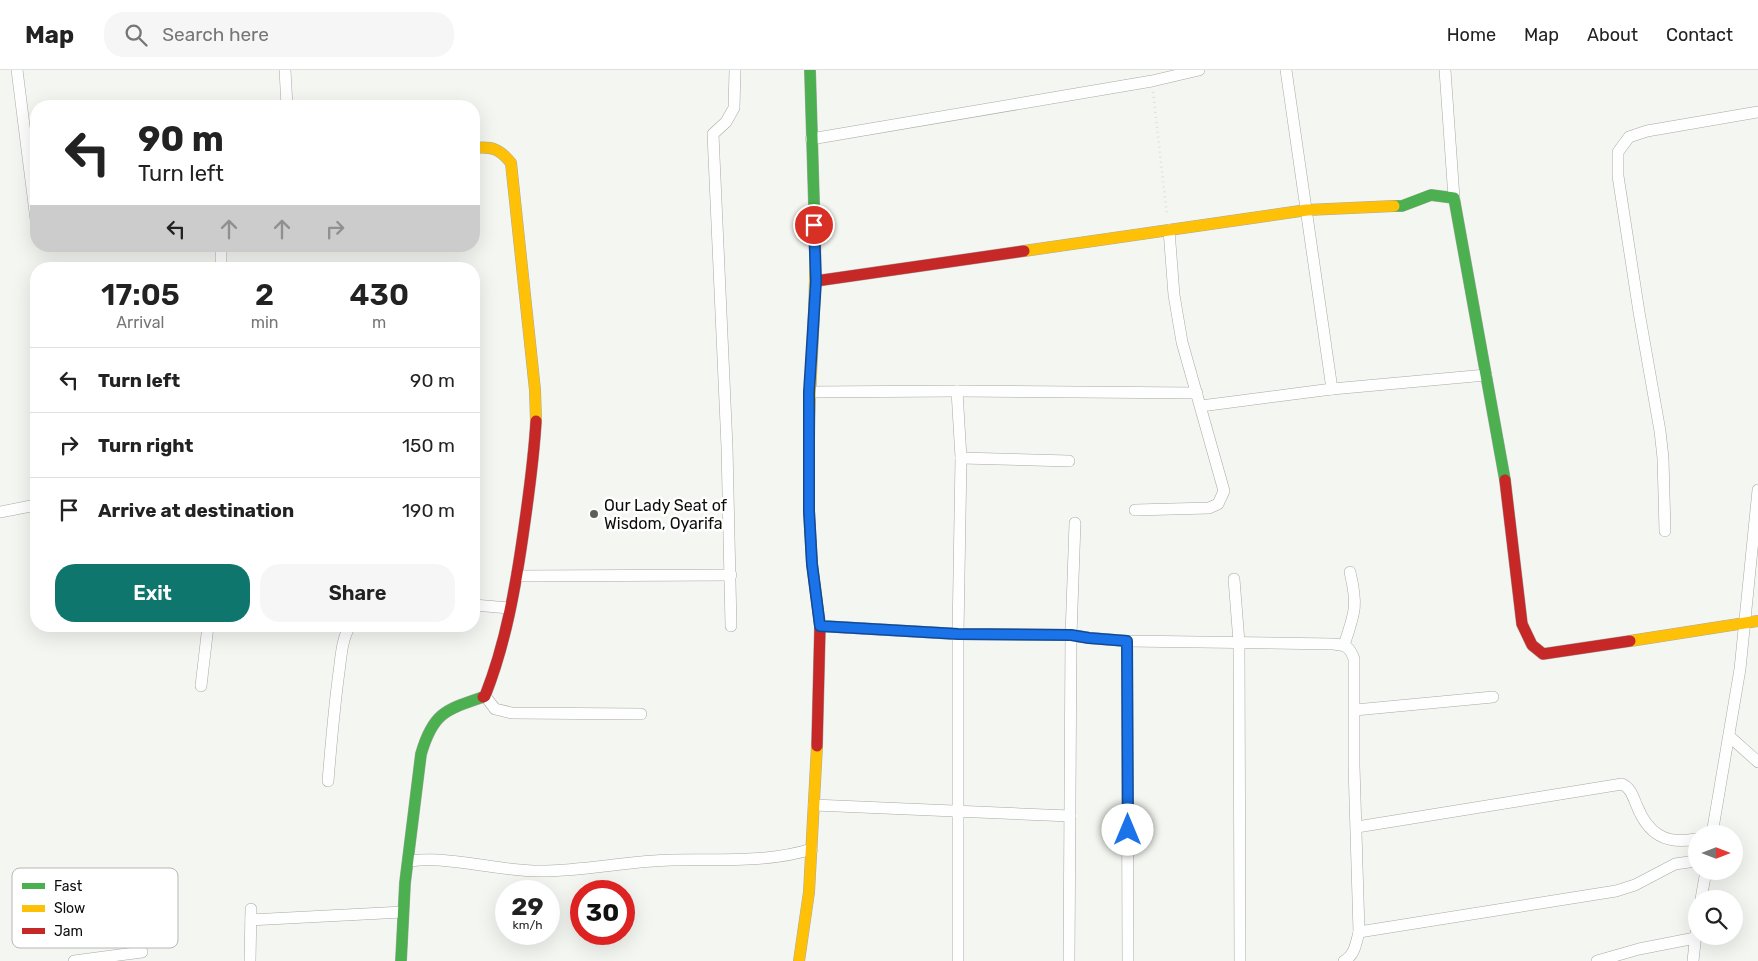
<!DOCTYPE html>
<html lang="en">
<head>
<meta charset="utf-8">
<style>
  :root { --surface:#fff; --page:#f6f6f6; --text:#222; --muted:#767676; --line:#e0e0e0; --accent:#0f766e }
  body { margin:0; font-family:Rubik,sans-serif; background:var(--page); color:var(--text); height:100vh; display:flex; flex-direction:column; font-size:19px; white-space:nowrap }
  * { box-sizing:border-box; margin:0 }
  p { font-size:16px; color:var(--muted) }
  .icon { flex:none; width:28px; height:28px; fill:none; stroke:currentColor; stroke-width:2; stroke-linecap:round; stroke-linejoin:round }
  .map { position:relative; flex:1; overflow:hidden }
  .drawer { position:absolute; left:30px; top:192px; width:450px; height:370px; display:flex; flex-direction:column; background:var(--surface); border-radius:20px; box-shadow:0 5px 20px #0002 }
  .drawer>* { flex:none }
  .hud { position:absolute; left:30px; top:30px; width:450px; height:152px; border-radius:20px; box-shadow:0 5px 20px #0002; background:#fff; color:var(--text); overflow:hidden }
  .needle { width:32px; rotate:90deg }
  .fabs { position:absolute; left:1688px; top:755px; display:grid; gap:10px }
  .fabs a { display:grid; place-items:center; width:55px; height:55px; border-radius:50%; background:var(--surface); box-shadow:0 5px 20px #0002; font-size:25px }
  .speed { position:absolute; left:495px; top:810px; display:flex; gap:10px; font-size:25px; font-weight:700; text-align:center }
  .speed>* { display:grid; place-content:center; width:65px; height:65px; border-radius:50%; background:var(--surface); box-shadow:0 5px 20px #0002; line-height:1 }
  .speed small { font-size:12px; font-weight:400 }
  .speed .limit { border:8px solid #d22; background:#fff; color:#111 }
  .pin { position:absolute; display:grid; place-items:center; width:42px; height:42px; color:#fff; margin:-21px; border:2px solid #fff; border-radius:50%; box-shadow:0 1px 5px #0007 }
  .me { position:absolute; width:55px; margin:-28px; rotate:0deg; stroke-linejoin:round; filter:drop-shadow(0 0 4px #0008) }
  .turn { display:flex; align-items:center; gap:18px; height:105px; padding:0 25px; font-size:22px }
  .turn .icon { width:65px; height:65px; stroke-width:2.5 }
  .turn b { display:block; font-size:35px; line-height:42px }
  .lanes { display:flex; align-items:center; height:48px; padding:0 25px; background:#0003; justify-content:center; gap:25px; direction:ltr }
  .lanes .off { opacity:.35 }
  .eta { display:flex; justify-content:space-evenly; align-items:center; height:85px; text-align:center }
  .eta b { font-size:30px; font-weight:600; line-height:35px }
  .cta { display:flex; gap:10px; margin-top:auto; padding:10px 25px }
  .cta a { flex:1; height:58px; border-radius:20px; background:var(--accent); color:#fff; font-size:20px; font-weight:600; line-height:58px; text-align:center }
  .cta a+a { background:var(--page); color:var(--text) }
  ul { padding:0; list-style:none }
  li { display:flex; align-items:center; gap:15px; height:65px; padding:0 25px; border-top:1px solid var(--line) }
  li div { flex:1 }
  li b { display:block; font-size:19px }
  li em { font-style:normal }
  header { display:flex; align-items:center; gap:30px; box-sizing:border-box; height:70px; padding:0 25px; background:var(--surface); border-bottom:1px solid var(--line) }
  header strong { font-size:24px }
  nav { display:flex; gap:28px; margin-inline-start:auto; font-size:18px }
  .search { width:350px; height:45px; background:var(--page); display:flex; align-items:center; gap:12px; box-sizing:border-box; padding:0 18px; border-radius:20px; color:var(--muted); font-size:19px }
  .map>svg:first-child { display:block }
</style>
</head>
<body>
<header>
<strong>Map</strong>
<div class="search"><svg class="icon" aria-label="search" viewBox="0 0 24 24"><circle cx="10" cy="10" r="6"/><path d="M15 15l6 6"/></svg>Search here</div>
<nav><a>Home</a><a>Map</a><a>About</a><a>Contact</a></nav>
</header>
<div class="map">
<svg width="1758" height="891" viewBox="0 0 1758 891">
  <rect width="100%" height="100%" fill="#f4f6f1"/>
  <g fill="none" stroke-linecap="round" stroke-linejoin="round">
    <g stroke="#a8aaa6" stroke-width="12">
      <g id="street">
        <polyline points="17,0 36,150"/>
        <polyline points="285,0 287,36"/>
        <polyline points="1286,0 1332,319"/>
        <polyline points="1445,0 1454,128"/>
        <polyline points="811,69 1152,11 1199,0"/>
        <polyline points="221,176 221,199"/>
        <polyline points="957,321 961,388 958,564 958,891"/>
        <polyline points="809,322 957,321 1197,323"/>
        <polyline points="1201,336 1332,319 1486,305"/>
        <polyline points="961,388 1069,391"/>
        <polyline points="1135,440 1209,438 1218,434 1224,421 1182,272 1174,225 1169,160"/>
        <polyline points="0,442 36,435"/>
        <path d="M1075 453 1071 565 1089 568 1127 571 1333 574C1346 575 1350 577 1354 589V696L1359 862C1356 873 1355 885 1344 891"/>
        <polyline points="1665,461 1663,388 1660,361 1639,242 1618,106 1618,82 1629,67 1647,61 1758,42"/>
        <polyline points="517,506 731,505"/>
        <polyline points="1234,509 1239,572 1240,891"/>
        <polyline points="474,535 509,538"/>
        <polyline points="731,556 727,377 713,64 726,52 734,38 735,0"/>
        <polyline points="820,556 958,564 1071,565 1069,891"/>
        <polyline points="1127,571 1128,891"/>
        <path d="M1344 575C1355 542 1358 536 1350 502"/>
        <polyline points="201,616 208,556"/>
        <polyline points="485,626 495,639 512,643 641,644"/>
        <polyline points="1355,640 1493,627"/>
        <polyline points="1729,666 1758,692"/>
        <path d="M328 711C331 675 334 638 339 602 341 587 342 568 350 556"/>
        <polyline points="814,735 1070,746"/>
        <path d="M1357 757 1622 714C1631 718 1633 727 1637 736 1648 764 1666 775 1696 769"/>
        <polyline points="1712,764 1740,599 1758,420"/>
        <path d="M408 791C418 790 428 789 438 790 472 792 506 801 540 801 584 801 628 791 672 790 718 789 767 793 812 779"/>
        <polyline points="1701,829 1706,801"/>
        <polyline points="251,850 403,842"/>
        <polyline points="1359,862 1616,821 1635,815 1675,794 1696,791"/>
        <polyline points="74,891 142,882"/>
        <polyline points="250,891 251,839"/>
        <polyline points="1597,891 1639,879 1695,868"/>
        <polyline points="1693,891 1696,863"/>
      </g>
    </g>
    <g stroke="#a8aaa6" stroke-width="12">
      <g id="fast">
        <polyline points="810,0 815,167"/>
        <polyline points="1394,136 1402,136 1431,125 1454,128 1505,410"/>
        <path d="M401 891 405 813 421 684C433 643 445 640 483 627"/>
      </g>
    </g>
    <g stroke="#a8aaa6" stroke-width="12">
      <g id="slow">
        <path d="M474 78C492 76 500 79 511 93L535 320 536 351"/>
        <polyline points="1024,181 1307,140 1394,136"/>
        <path d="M809 374C809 305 817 236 815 167"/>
        <polyline points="1630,571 1758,551"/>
        <polyline points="799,891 809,822 817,676"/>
      </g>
    </g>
    <g stroke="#a8aaa6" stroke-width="12">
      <g id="jam">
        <polyline points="816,211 1024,181"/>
        <polyline points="809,374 809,441 812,494 820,556 817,676"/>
        <polyline points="1505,410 1522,554 1532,575 1543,584 1630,571"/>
        <path d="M483 627 485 626C506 573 516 515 524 458 529 423 534 387 536 351"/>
      </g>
    </g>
    <polyline stroke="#dfdfde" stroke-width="2.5" stroke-dasharray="1 4" stroke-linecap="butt" points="1153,22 1167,146"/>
    <use href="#street" stroke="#fdfefd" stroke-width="11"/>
    <use href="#fast" stroke="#4caf50" stroke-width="11"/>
    <use href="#slow" stroke="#ffc107" stroke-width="11"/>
    <use href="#jam" stroke="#c62828" stroke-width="11"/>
  </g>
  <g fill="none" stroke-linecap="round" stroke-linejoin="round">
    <g stroke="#114b97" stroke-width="12">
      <polyline id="route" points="814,155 816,211 809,322 809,441 812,494 820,556 958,564 1071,565 1089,568 1127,571 1128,760"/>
    </g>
    <use href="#route" stroke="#1a73e8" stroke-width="9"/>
  </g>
  <circle fill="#5e5f5c" stroke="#fff" stroke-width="2" cx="594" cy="444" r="5"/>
  <g text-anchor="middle" stroke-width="5" stroke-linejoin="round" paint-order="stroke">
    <g font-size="16" fill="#0d0e0c" stroke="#fff" text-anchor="start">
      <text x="604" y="441">Our Lady Seat of<tspan x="604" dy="18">Wisdom, Oyarifa</tspan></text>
    </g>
  </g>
  <rect x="12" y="798" width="166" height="80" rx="8" fill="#fff" stroke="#b6b7b6" stroke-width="1"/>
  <rect x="22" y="813" width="23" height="6" fill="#4caf50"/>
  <rect x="22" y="835" width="23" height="7" fill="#ffc107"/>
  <rect x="22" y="858" width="23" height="6" fill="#c62828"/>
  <g font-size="14" fill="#0d0e0c">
    <text x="54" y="821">Fast</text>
    <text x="54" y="843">Slow</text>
    <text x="54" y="866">Jam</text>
  </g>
</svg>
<div class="fabs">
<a><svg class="needle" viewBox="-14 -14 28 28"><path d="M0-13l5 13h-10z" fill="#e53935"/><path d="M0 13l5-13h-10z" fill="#767676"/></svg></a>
<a><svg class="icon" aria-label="search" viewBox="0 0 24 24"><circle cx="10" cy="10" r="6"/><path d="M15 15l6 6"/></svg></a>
</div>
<div class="speed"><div>29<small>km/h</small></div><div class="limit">30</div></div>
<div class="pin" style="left:814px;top:155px;background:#d93025"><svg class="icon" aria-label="arrive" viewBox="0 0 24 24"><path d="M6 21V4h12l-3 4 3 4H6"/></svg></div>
<svg class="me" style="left:1128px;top:760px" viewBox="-20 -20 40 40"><circle r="19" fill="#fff"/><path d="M0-13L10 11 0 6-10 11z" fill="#1a73e8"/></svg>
<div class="hud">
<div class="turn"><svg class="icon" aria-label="left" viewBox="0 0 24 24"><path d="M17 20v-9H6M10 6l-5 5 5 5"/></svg><div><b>90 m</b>Turn left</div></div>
<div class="lanes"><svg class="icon" aria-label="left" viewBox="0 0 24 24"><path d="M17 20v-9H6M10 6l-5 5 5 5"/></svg><svg class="icon off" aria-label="ahead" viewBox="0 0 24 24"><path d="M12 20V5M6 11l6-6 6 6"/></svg><svg class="icon off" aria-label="ahead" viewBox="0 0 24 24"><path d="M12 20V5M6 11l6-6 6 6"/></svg><svg class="icon off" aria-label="right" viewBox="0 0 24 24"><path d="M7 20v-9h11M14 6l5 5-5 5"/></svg></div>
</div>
<section class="drawer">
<div class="eta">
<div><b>17:05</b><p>Arrival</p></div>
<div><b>2</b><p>min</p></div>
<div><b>430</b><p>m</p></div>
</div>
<ul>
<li><svg class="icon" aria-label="left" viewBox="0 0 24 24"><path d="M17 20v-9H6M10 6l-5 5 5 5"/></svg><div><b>Turn left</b></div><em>90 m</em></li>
<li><svg class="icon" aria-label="right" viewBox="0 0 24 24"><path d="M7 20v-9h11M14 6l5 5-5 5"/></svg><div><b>Turn right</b></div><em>150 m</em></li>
<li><svg class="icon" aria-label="arrive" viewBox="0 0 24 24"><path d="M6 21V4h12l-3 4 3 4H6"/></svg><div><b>Arrive at destination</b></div><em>190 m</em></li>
</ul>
<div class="cta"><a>Exit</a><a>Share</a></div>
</section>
</div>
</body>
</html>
